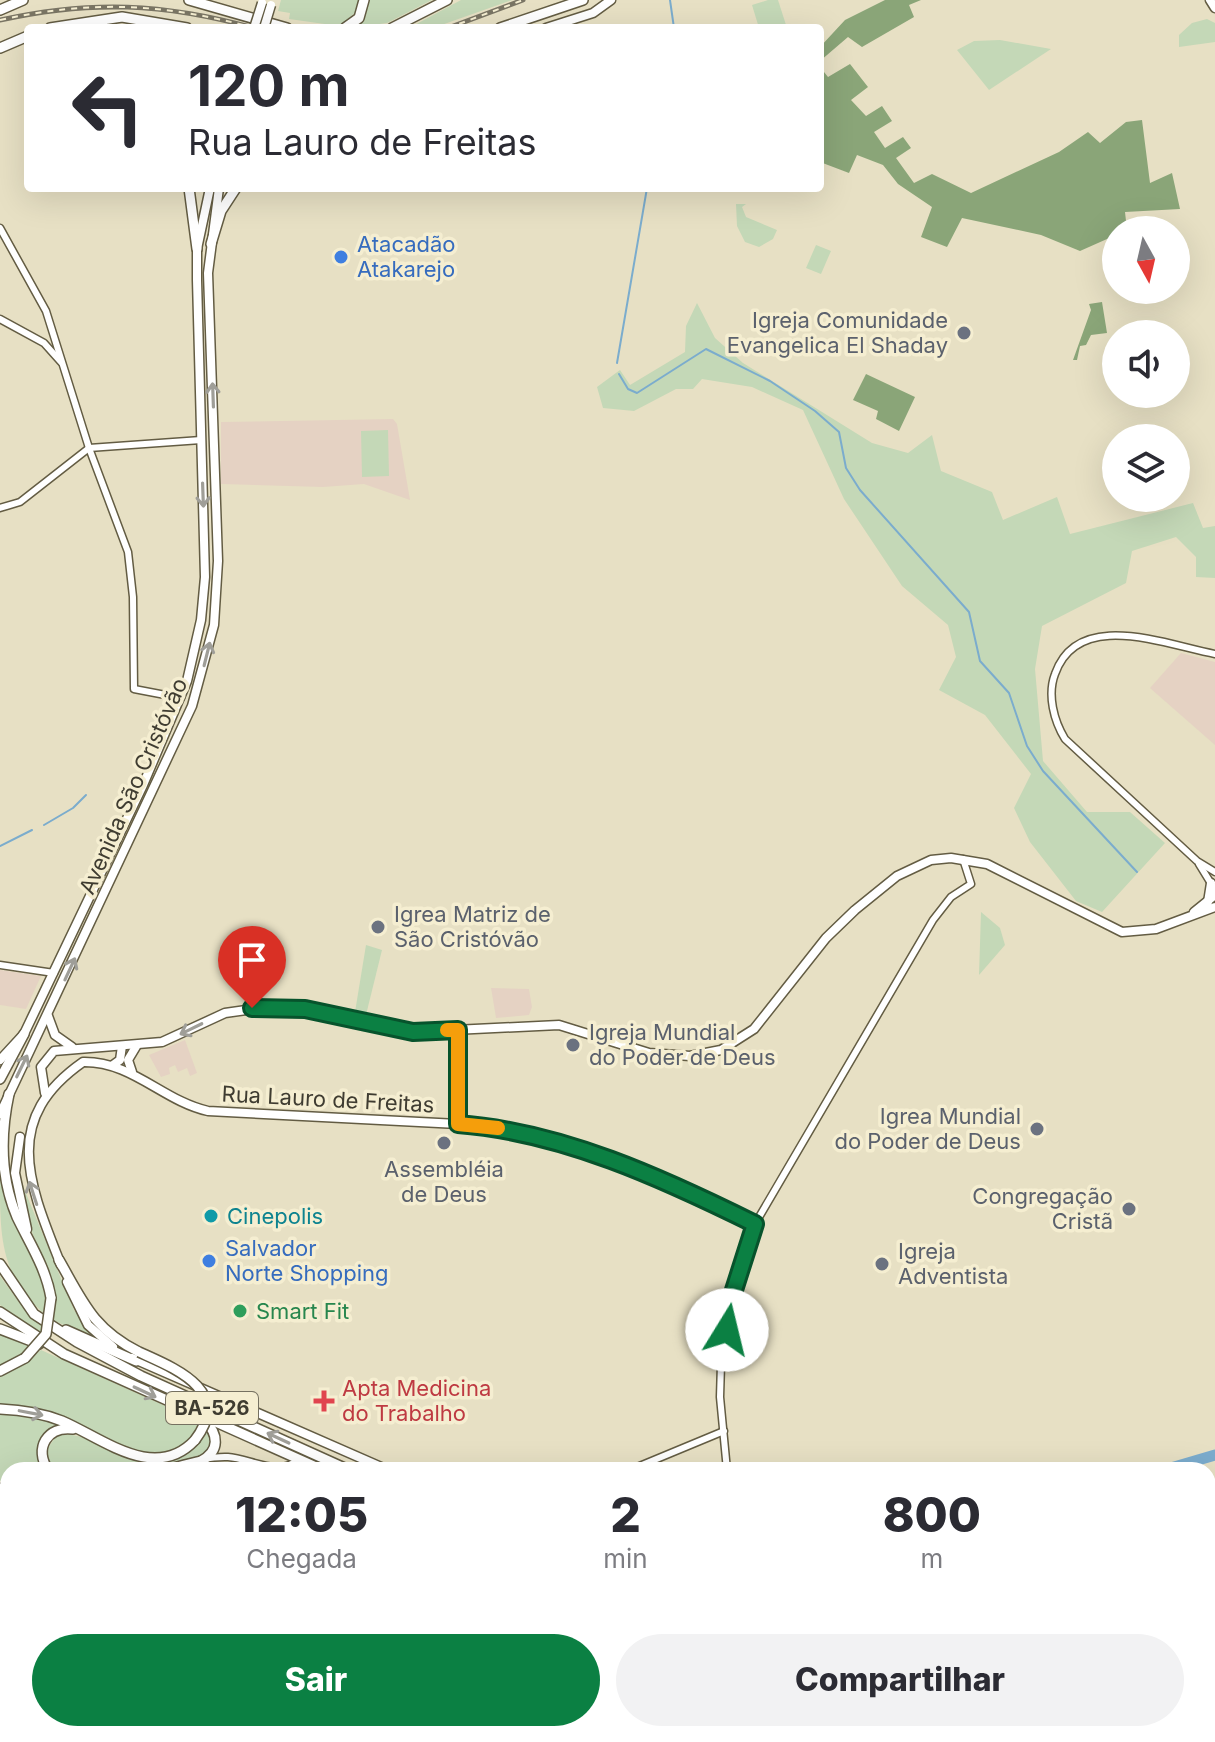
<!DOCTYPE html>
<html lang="pt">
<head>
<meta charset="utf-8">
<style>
  :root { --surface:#fff; --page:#f2f2f3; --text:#2b2b33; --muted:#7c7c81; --accent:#0b8043 }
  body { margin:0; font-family:Inter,sans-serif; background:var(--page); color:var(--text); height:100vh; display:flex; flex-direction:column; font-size:30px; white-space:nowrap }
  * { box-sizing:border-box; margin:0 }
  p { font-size:26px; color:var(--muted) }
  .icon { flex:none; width:44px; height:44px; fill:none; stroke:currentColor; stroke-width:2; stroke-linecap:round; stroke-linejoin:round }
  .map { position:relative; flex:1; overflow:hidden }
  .side { position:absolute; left:0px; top:1462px; width:1216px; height:280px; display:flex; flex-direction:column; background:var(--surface); border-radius:24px 24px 0 0; box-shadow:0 8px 32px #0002 }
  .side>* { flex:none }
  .guide { position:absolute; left:24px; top:24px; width:800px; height:168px; border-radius:8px; box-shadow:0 8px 32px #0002; background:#fff; color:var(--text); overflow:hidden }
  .needle { width:52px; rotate:172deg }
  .controls { position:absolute; left:1102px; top:216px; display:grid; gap:16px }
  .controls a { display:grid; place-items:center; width:88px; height:88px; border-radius:50%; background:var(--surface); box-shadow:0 8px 32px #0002; font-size:40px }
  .pin { position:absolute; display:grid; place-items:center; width:68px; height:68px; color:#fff; margin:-82px -34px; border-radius:50% 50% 50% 0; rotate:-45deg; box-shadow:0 0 8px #0007 }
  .pin .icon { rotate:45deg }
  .me { position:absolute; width:88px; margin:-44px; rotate:9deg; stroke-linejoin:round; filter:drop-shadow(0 0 6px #0008) }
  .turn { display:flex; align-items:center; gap:28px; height:168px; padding:0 32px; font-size:36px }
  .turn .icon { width:104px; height:104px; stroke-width:2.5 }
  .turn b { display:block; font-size:56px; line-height:68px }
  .eta { display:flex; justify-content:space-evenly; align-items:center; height:136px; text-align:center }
  .eta b { font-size:48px; font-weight:800; line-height:56px }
  .button { display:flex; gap:16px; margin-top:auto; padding:16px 32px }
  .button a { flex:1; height:92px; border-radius:48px; background:var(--accent); color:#fff; font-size:32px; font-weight:800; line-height:92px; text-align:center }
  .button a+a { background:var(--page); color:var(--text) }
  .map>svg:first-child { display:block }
</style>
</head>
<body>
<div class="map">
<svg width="1215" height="1742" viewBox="0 0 1215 1742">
  <rect width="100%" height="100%" fill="#e7e0c4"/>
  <g fill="#e5d2c3">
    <polygon points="393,419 397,424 410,500 364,484 323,487 221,484 221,422"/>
    <polygon points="1181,653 1215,662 1215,745 1150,688"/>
    <polygon points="0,970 41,976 26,1009 0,1005"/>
    <polygon points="491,988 529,989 532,1007 529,1015 496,1018"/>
    <polygon points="185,1040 197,1073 190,1076 187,1068 178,1072 175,1065 169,1068 170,1074 161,1077 149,1055"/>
  </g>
  <g fill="#c4d8b7">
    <polygon points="281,0 360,0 355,13 339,26 289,19 290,13 278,11"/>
    <polygon points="368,0 432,0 387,23 352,28"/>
    <polygon points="461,0 512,0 433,28 409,28"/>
    <polygon points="768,0 778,0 787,28 759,28 752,5"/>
    <polygon points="1207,19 1215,23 1215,42 1179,47 1179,35 1192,23"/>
    <polygon points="1000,40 1051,49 989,90 957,50 974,41"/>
    <polygon points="736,204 746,204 742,207 746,217 777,230 773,239 759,247 745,242 737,226"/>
    <polygon points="816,245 831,251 821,274 806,268"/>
    <polygon points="697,303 715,338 743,363 872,443 908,453 932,435 941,471 992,492 1003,520 1057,497 1070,534 1193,503 1203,528 1215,526 1215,578 1196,577 1196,557 1176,537 1132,551 1126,583 1042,626 1035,669 1043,761 1087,812 1130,812 1165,843 1102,912 1076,901 1030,842 1014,808 1031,774 985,715 939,690 956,657 948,625 902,586 844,499 803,410 752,387 702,379 693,389 676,389 634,411 603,408 597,387 620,370 630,385 685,352 686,326"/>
    <polygon points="388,430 389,476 362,477 361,431"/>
    <polygon points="981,912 1000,928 1005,945 979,975"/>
    <polygon points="366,945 382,950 366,1015 355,1012"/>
    <polygon points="18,1174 74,1310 96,1340 53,1320 50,1280 26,1216"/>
    <path d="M0 1179C10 1228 50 1265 47 1316 0 1277 0 1237 0 1179Z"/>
    <polygon points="0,1276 26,1312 44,1327 41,1334 0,1305"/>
    <polygon points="0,1332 31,1345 25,1354 0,1367"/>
    <path d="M41 1350 201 1422C170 1477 132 1447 89 1431 61 1420 29 1414 0 1406V1375L23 1365Z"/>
    <polygon points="0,1412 28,1415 59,1424 45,1436 45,1470 8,1470 8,1481 0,1481"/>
    <path d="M208 1425 213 1446C180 1479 99 1470 54 1470L45 1452 57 1435C96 1428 135 1482 175 1455 187 1448 197 1435 208 1425Z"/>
    <polygon points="450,1734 592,1734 589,1742 448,1742"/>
  </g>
  <g fill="#8aa578">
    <polygon points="885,0 921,0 909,5 914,17 862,47 848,37 820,61 820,47 845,20"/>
    <polygon points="850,64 868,87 851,100 866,116 882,106 892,121 874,132 885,148 903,137 911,148 896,158 914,183 932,174 971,193 1059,152 1088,132 1100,143 1126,122 1142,120 1150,183 1172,173 1180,209 1125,212 1127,230 1116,230 1116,235 1080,251 1041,235 962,218 947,247 921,237 932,207 898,184 883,165 857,155 849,173 820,162 820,67 828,77"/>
    <polygon points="1102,302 1107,333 1091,335 1086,345 1080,346 1077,360 1073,360 1091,310 1089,304"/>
    <polygon points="866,374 915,397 899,431 876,419 878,411 853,400"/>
  </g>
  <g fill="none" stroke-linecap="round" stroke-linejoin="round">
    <g stroke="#7baccd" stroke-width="2">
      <polyline points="670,0 674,28"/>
      <polyline points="617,363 647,188"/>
      <polyline points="619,374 628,389 637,393 706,349 770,381 815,411 839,432 846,468 860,490 969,612 980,661 1009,693 1027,746 1043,771 1137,872"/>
      <polyline points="44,825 73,808 86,795"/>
      <polyline points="0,846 32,830"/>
      <polyline points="0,1723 4,1722"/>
    </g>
    <g stroke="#7baccd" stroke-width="11">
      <polyline points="1164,1470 1215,1455"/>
      <polyline points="595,1742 598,1734"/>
    </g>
    <g stroke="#635c43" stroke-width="9">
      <g id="minor">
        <polyline points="0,228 46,311 89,448 128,552 133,597 134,689 181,698"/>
        <polyline points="0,319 44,343 61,362"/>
        <polyline points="0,508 20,502 89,448 201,440"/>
        <path d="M1215 654C1166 645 1078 608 1055 674 1047 695 1054 721 1065 739L1197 861 1215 872"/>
        <polyline points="1199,864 1215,890"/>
        <polyline points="0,965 54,973"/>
        <path d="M458 1124C562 1132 661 1178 755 1224"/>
        <path d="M160 1470C181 1465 206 1456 228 1457 250 1458 279 1478 299 1459"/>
        <polyline points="630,1470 724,1431"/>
        <polyline points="727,1470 720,1397 721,1364 734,1290 755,1224 933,920 951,897 971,884 963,859"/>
        <polyline points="0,1487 8,1487"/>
        <polyline points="0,1572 8,1601"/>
        <polyline points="46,1734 48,1742"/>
      </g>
    </g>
    <g stroke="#635c43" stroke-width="11">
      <g id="major">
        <polyline points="1210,0 1215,8"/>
        <polyline points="546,28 593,13 611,0"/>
        <polyline points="1208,902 1211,883"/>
        <polyline points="1194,912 1215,895"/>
        <polyline points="48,1016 55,1035 72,1047"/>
        <polyline points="0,1060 24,1034 143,785 187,681 201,620 205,577 197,280 197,249 210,188"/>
        <polyline points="113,1065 120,1060 122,1046"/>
        <polyline points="132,1072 128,1060 137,1045"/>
        <polyline points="45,1093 41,1067 54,1051 162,1042 225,1013 275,1006 413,1032 559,1025 649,1053 690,1056 721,1050 754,1029 826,938 855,910 897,876 931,860 951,858 987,864 1122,932 1156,929 1215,907"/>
        <polyline points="0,1114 192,706 214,625 218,561 208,273 219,188"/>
        <polyline points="20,1137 15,1173 27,1229"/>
        <path d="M61 1265C29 1184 0 1120 83 1062 132 1061 163 1101 208 1111L458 1124V1030"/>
        <polyline points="67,1282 88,1325 113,1347"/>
        <polyline points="132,1358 388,1470"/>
        <polyline points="1208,1721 1215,1721"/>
        <polyline points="892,1734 936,1742"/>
      </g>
    </g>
    <g stroke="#635c43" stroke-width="12">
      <g id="highway">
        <polyline points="189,0 287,28"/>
        <polyline points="0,10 23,0"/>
        <polyline points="50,28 122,17 187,28"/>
        <polyline points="345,28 359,18 364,0"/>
        <polyline points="392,28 447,0"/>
        <polyline points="500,28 583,0"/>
        <polyline points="0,48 28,36"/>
        <polyline points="189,188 197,249"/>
        <polyline points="211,244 221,211 236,188"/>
        <polyline points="0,1079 24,1034"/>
        <path d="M9 1094C0 1136 0 1177 17 1217 30 1244 46 1268 51 1298"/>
        <path d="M59 1260C83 1302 93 1329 139 1352"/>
        <polyline points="0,1264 34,1314 77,1342 141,1376 349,1470"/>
        <polyline points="0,1312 64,1354 323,1470"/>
        <polyline points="0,1329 39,1344"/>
        <polyline points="66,1330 136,1361"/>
        <polyline points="0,1371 25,1358"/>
        <path d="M0 1409C21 1410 42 1413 62 1421 102 1438 155 1483 195 1440"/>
        <path d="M201 1461C220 1451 219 1434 204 1420"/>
        <path d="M48 1470C34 1448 47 1426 73 1429"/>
        <polyline points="970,1734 1041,1742"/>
        <polyline points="1104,1734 1215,1740"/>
      </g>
    </g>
    <use href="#minor" stroke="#fff" stroke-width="6"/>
    <use href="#major" stroke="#fff" stroke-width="8"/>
    <use href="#highway" stroke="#fff" stroke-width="9"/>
    <g stroke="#7a7564" stroke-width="5">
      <g id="rail">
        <path d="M0 20C91 0 164 3 254 28"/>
        <polyline points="448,28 523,0"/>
      </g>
    </g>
    <use href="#rail" stroke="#f5eed1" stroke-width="2" stroke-dasharray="6" stroke-linecap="butt"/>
    <g stroke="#635c43" stroke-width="11" stroke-linecap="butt">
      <g id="major-bridge">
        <polyline points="254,28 262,3"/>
        <polyline points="264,28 271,5"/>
      </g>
    </g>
    <g stroke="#635c43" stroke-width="12" stroke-linecap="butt">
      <g id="highway-bridge">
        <path d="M139 1352C174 1368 233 1390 195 1440"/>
        <polyline points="25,1358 46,1334 51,1298"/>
      </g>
    </g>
    <use href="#major-bridge" stroke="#fff" stroke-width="8"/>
    <use href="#highway-bridge" stroke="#fff" stroke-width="9"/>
  </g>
  <defs><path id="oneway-shaft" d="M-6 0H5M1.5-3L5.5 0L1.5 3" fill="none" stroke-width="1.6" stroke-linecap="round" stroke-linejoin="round" transform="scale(2)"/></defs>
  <g stroke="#9f9e98">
    <use href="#oneway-shaft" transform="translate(213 395) rotate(-92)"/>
    <use href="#oneway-shaft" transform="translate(203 495) rotate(88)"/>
    <use href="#oneway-shaft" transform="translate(207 654) rotate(-76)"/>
    <use href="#oneway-shaft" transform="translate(70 969) rotate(-65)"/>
    <use href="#oneway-shaft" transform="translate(191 1029) rotate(154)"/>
    <use href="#oneway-shaft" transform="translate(22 1066) rotate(-64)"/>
    <use href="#oneway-shaft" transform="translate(33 1193) rotate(-108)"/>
    <use href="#oneway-shaft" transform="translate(145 1392) rotate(25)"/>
    <use href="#oneway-shaft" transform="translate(31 1413) rotate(11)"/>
    <use href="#oneway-shaft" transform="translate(278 1438) rotate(-155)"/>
  </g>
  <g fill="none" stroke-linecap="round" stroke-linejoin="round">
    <g stroke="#07532c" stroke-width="20">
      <path id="route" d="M252 1008 305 1009 413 1032 458 1030V1124C562 1132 662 1178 755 1224L734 1290 727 1330"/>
    </g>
    <use href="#route" stroke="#0b8043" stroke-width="14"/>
    <polyline stroke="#f59e0b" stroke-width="14" points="447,1030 458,1030 458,1124 498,1128"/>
  </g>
  <g fill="#3f7fe0" stroke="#f5eed1" stroke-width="3">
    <circle cx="341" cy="257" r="8"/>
    <circle cx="209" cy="1261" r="8"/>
  </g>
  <g fill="#6b7280" stroke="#f5eed1" stroke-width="3">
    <circle cx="964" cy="333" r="8"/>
    <circle cx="378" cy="927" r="8"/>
    <circle cx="573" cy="1045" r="8"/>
    <circle cx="1037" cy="1129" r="8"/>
    <circle cx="444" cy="1143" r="8"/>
    <circle cx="1129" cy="1209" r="8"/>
    <circle cx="882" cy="1264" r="8"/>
  </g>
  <circle fill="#0f9aa8" stroke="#f5eed1" stroke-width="3" cx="211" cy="1216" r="8"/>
  <circle fill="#2e9e5b" stroke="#f5eed1" stroke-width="3" cx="240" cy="1311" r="8"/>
  <path fill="#e0444e" stroke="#f5eed1" stroke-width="3" d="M320 1389h8v8h8v8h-8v8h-8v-8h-8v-8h8z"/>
  <g text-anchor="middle" stroke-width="7" stroke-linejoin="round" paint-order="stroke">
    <rect fill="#f5eed1" stroke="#767161" stroke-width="2" x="166" y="1392" width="92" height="32" rx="6"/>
    <g font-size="20" font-weight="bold" fill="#3f3c31">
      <text x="212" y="1415">BA-526</text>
    </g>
    <g font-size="22" fill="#366cbe" stroke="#f5eed1" text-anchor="start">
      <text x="357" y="252">Atacadão<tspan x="357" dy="25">Atakarejo</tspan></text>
      <text x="225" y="1256">Salvador<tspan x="225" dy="25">Norte Shopping</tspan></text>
    </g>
    <g font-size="22" fill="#5b616d" stroke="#f5eed1" text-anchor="end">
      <text x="948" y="328">Igreja Comunidade<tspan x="948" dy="25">Evangelica El Shaday</tspan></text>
      <text x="394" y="922" text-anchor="start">Igrea Matriz de<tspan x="394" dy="25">São Cristóvão</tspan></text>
      <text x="589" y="1040" text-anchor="start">Igreja Mundial<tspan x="589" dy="25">do Poder de Deus</tspan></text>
      <text x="1021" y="1124">Igrea Mundial<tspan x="1021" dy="25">do Poder de Deus</tspan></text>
      <text x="444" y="1177" text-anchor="middle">Assembléia<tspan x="444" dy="25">de Deus</tspan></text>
      <text x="1113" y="1204">Congregação<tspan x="1113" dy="25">Cristã</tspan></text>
      <text x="898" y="1259" text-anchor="start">Igreja<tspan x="898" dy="25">Adventista</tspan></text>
    </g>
    <g font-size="22" fill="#3f3c31" stroke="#f5eed1">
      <text transform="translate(133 786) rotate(-66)" y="8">Avenida São Cristóvão</text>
      <text transform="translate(328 1099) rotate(3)" y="8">Rua Lauro de Freitas</text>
    </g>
    <g font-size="22" fill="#0d838f" stroke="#f5eed1" text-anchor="start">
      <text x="227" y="1224">Cinepolis</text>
    </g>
    <g font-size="22" fill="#27864d" stroke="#f5eed1" text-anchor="start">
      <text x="256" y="1319">Smart Fit</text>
    </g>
    <g font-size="22" fill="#be3a42" stroke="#f5eed1" text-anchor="start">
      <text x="342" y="1396">Apta Medicina<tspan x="342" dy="25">do Trabalho</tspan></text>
    </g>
  </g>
</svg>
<div class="controls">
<a><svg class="needle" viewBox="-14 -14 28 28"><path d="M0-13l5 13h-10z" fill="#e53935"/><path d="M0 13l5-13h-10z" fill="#7c7c81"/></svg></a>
<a><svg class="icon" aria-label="sound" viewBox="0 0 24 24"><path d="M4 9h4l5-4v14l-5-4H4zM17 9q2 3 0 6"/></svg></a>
<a><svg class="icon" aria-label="layers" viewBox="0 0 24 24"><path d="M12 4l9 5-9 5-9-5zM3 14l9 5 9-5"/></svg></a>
</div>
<div class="pin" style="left:252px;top:1008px;background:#d93025"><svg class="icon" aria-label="arrive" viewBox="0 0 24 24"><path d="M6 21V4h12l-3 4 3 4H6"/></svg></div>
<svg class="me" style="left:727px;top:1330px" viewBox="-20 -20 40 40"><circle r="19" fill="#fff"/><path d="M0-13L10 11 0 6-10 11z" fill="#0b8043"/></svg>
<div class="guide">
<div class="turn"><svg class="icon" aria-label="left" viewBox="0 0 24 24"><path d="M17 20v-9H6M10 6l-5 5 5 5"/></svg><div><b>120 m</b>Rua Lauro de Freitas</div></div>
</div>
<section class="side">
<div class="eta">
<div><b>12:05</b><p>Chegada</p></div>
<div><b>2</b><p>min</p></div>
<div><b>800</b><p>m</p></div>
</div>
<div class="button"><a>Sair</a><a>Compartilhar</a></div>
</section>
</div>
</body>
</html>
